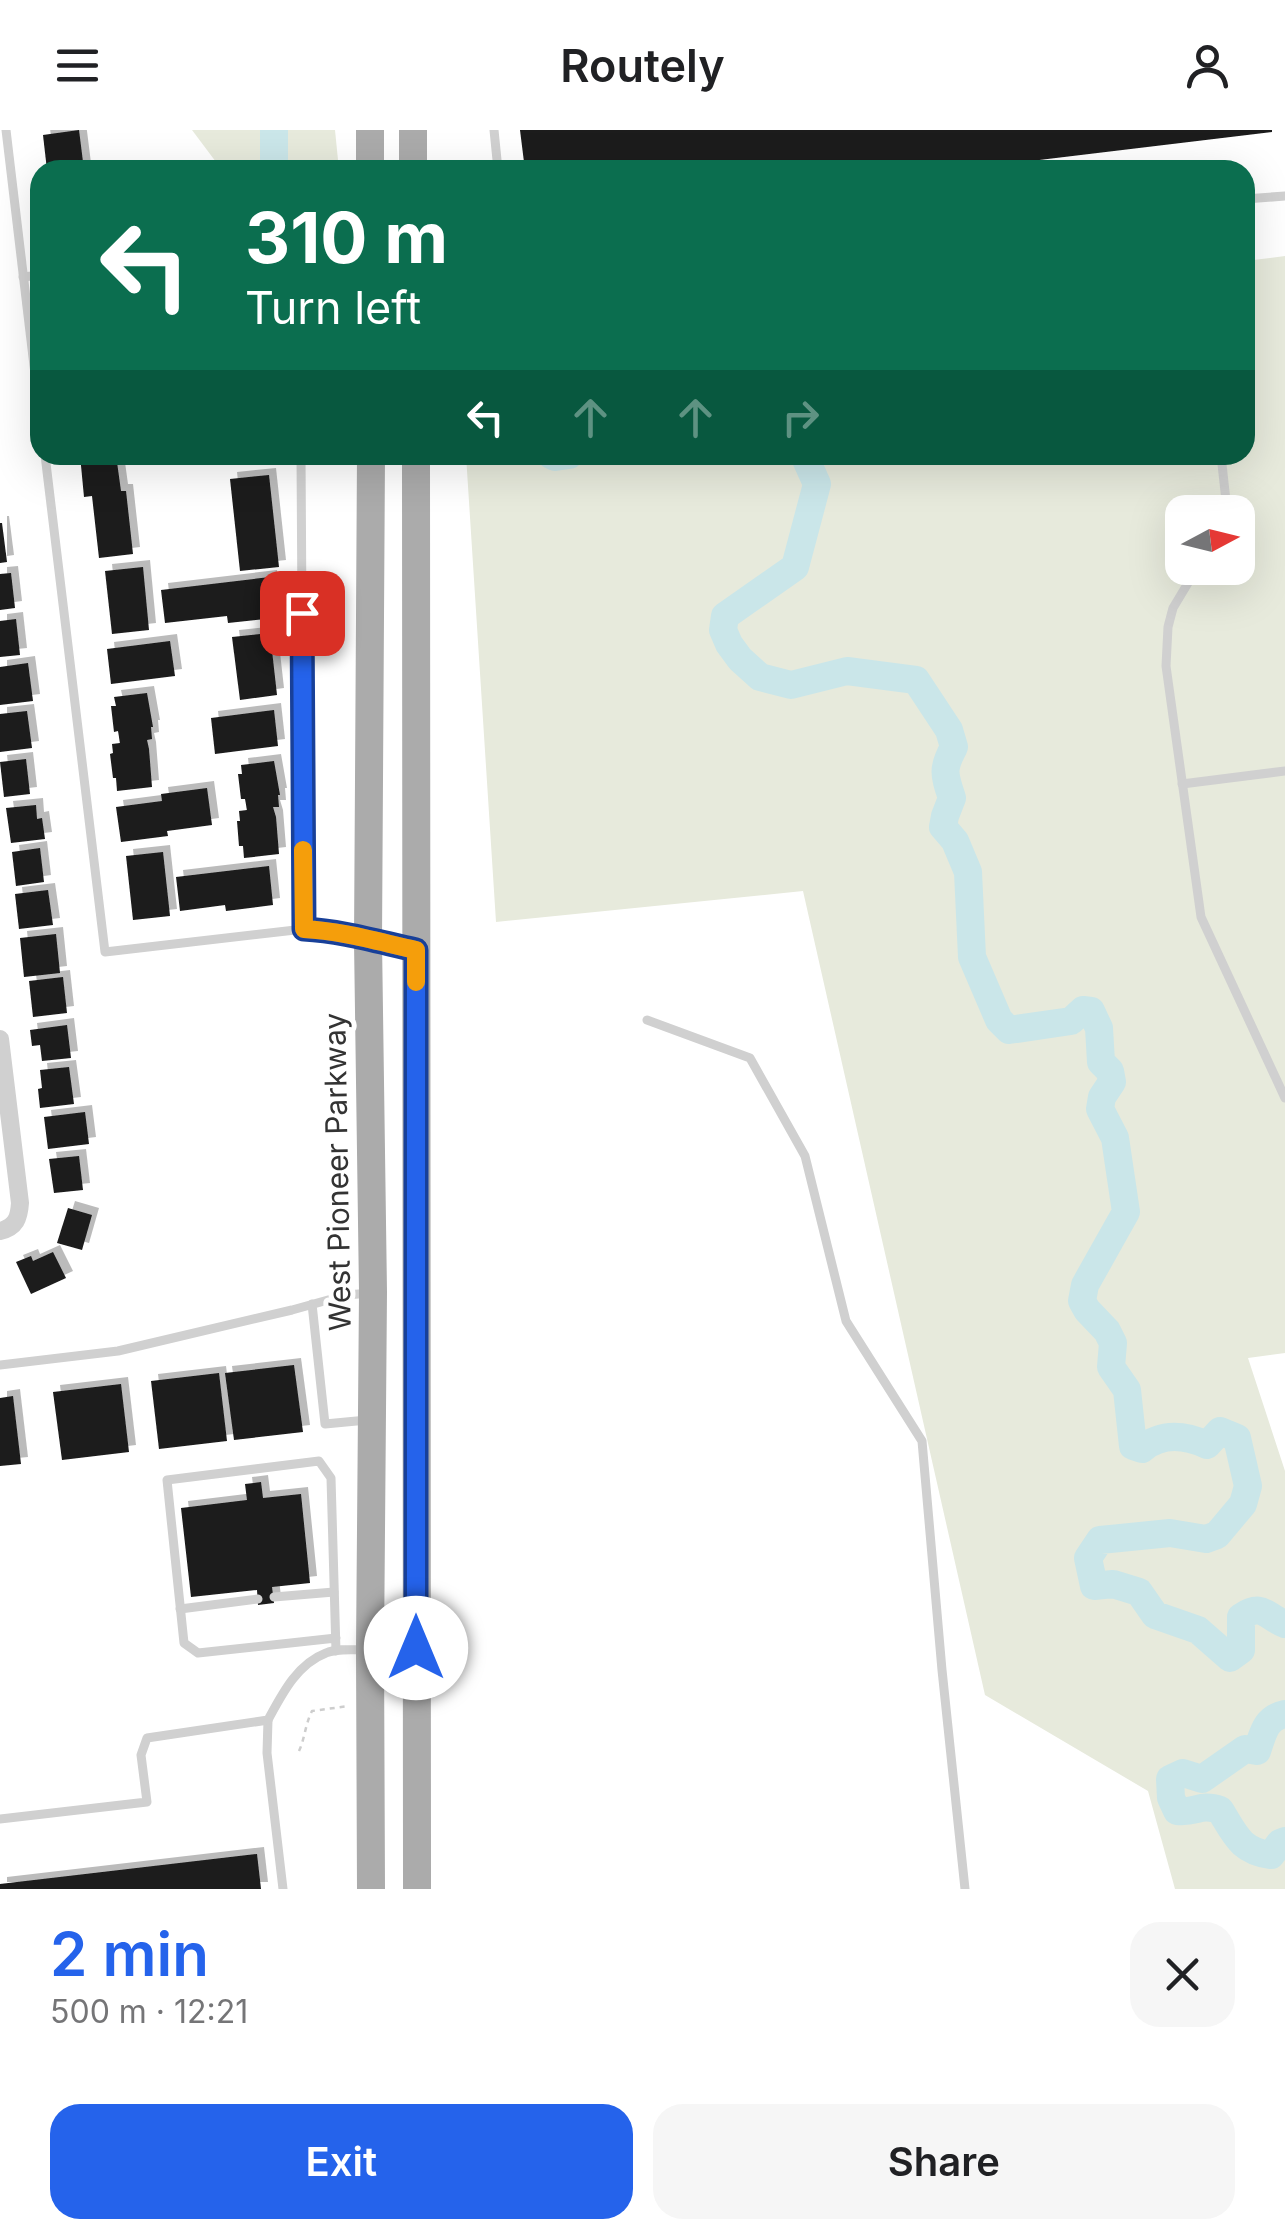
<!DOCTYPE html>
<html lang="en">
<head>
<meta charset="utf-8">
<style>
  :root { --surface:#fff; --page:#f6f6f6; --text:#202124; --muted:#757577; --accent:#2563eb }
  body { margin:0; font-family:Inter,sans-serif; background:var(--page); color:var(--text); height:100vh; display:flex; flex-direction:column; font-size:38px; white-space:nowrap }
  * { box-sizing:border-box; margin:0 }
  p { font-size:32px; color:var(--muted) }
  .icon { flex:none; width:55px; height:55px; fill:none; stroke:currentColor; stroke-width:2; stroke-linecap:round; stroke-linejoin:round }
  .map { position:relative; height:1759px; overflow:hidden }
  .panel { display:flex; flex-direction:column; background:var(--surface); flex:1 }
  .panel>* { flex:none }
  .hud { position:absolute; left:30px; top:30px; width:1225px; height:305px; border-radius:30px; box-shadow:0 10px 40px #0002; background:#0b6e4f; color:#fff; overflow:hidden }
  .needle { width:65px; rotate:83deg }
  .fabs { position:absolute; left:1165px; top:365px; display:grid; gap:20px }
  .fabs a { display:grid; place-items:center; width:90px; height:90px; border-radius:20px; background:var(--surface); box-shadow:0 10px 40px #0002; font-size:50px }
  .pin { position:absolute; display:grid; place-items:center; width:85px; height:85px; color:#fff; margin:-42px; border-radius:20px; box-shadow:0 5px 15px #0006 }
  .me { position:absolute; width:110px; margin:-55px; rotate:0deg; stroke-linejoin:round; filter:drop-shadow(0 0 8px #0008) }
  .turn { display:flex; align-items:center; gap:35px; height:210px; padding:0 50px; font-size:45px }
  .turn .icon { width:130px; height:130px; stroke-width:2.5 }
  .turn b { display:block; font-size:70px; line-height:85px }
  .lanes { display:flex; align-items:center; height:95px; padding:0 50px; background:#0003; justify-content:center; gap:50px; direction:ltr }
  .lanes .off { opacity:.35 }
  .round { display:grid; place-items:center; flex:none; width:105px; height:105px; border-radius:30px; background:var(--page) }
  .head { display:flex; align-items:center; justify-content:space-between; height:170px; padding:0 50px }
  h1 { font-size:60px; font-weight:600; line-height:75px; color:var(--accent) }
  .action { display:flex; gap:20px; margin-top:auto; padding:20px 50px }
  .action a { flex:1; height:115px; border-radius:30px; background:var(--accent); color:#fff; font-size:40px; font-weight:600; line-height:115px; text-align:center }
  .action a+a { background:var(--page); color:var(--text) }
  header { display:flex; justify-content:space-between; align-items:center; height:130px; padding:0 50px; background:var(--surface); font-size:45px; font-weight:600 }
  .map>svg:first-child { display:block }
</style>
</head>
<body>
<header><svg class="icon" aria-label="menu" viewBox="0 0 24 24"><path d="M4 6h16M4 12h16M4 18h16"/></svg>Routely<svg class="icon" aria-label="person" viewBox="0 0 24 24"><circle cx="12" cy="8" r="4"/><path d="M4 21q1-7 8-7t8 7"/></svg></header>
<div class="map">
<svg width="1285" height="1759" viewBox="0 0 1285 1759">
  <defs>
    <filter id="shadow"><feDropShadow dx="7" dy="-7" stdDeviation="0" flood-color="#0004"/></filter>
  </defs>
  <rect width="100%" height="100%" fill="#fff"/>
  <g fill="#e7eadc" fill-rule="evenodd">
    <polygon points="192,0 335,0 339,40 222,40"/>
    <path d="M1285 126V1223L1248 1228 1285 1341V1759H1175L1148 1661 985 1565 803 761 496 792 466 325H1245V131ZM1182 382H1238V438H1182Z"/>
  </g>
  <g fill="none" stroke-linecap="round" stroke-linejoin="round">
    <g stroke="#cae6e9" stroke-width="28">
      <polyline points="274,40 274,0"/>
      <polyline points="551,325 555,327 569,325"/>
      <path d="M804 325 817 354 795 437 725 486 723 500 729 514 740 529 760 547 791 555 847 541 916 550 949 600 954 617C942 639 944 644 952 668L945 686 943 697 955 711 968 742 972 827 999 890 1009 900 1071 891 1083 880 1091 881 1099 898 1101 932 1110 941 1112 952 1102 967 1100 979 1115 1008 1126 1082 1085 1155 1082 1171 1087 1180 1107 1201 1113 1213 1111 1237 1127 1260 1133 1316 1142 1319C1162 1302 1185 1305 1207 1315L1220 1301 1237 1308 1248 1356 1243 1374 1217 1405 1206 1409 1170 1403 1100 1410 1088 1428 1094 1456 1113 1454 1139 1462 1155 1485 1198 1500 1230 1528 1241 1520V1487C1263 1472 1266 1487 1285 1494"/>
      <path d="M1285 1584C1265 1588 1263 1604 1257 1621L1245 1619 1202 1649 1183 1643 1170 1649 1171 1668 1177 1681C1197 1683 1200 1673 1220 1680 1235 1704 1240 1721 1271 1725L1280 1713 1285 1711"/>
    </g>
  </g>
  <g fill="#1a1a1a" filter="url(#shadow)">
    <polygon points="79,0 84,40 47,40 43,5"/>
    <polygon points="520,0 1272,0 1272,2 955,40 525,40"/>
    <polygon points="80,325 116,325 121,361 126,361 133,424 99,428 92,366 84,367"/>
    <polygon points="269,345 279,437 240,441 230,349"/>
    <polygon points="0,393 2,393 7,432 0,433"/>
    <polygon points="143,437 149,500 112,504 105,441"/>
    <polygon points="11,443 15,478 0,480 0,444"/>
    <polygon points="270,447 275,488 228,493 227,486 165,493 161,460"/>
    <polygon points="16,489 20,525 0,527 0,491"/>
    <polygon points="270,503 277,565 240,570 232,507"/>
    <polygon points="170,511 175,546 111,554 107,519"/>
    <polygon points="28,533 33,571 0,575 0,537"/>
    <polygon points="147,563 153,597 151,597 152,609 147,610 149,619 152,657 117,661 116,648 113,648 110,624 113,623 112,614 120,613 118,601 114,602 111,576 116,576 114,567"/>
    <polygon points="274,580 278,616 215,624 211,588"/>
    <polygon points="27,581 32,618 0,622 0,584"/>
    <polygon points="26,629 30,664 4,667 0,632"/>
    <polygon points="274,631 280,665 278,665 279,677 273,677 276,687 279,724 244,728 243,716 239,716 237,691 240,691 239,681 247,680 245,669 241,669 238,644 242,644 241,635"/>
    <polygon points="207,658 212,695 167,701 168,706 121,712 116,677 162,671 161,664"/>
    <polygon points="36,675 37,689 42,688 45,709 11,713 6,678"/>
    <polygon points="40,718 44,752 16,756 12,722"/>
    <polygon points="163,722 170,786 133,790 126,726"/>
    <polygon points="269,736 273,775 226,781 225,775 180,781 176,747"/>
    <polygon points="48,760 53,795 19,799 15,764"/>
    <polygon points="56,804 60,843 24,847 20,808"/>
    <polygon points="63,847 67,883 33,887 29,851"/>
    <polygon points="67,895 71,928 42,931 40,915 32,916 30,900"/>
    <polygon points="69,937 74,974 40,978 38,959 42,958 40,940"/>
    <polygon points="85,982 89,1014 48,1019 44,987"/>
    <polygon points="79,1026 83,1060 54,1063 49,1029"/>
    <polygon points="68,1078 92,1085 82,1120 57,1113"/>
    <polygon points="53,1122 66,1148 31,1164 16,1132 31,1126 33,1131"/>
    <polygon points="294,1235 303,1302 234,1310 225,1243"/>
    <polygon points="219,1243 227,1311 159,1319 151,1251"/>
    <polygon points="121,1254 129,1322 62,1330 53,1262"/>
    <polygon points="13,1266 21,1334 0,1336 0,1268"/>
    <polygon points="261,1352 263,1368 301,1364 310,1453 272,1457 274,1473 258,1475 257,1460 191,1467 181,1378 247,1370 245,1354"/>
    <polygon points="257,1724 261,1759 0,1759 0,1754"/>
  </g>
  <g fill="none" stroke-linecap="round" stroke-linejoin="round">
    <path stroke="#cdcdcd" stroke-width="2.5" stroke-dasharray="5 5" stroke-linecap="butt" d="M299 1621C305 1608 305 1595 312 1581L349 1576"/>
    <g stroke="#d0d0d0" stroke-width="9">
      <polyline points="6,0 40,286"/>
      <polyline points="494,0 498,40"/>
      <polyline points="1245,69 1285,66"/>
      <polyline points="23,147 40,145"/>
      <path d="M45 325 105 822 304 799C341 802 377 812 414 819"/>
      <polyline points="301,325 304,799"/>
      <polyline points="1221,325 1226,371 1223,382"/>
      <polyline points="1197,438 1173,478 1168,497 1166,536 1201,787 1285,968"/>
      <polyline points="1182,654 1285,641"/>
      <polyline points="647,890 750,928 805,1026 846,1191 922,1311 942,1540 965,1759"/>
      <polyline points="312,1174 325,1294 367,1290"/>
      <polyline points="0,1235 118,1221 292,1180 346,1165 371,1163"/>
      <polyline points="274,1467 334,1462"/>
      <polyline points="180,1479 258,1469"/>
      <polyline points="336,1508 198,1523 184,1513 167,1350 319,1331 331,1348 336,1521"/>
      <polyline points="268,1590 267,1623 283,1759"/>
      <path d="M0 1689 147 1672 141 1625 147 1608 268 1590C282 1564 297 1534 326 1523 337 1518 354 1520 367 1520"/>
    </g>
    <path stroke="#d0d0d0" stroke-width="18" d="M0 909 20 1073C19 1088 16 1097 0 1101"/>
    <g stroke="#ababab" stroke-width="28">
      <polyline points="370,0 370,40"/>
      <polyline points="413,0 413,40"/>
      <polyline points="416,325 417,1759"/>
      <polyline points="371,1759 370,1519 373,1162 368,811 371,325"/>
    </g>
  </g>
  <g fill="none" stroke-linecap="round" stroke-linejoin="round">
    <g stroke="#184099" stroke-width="25">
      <path id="route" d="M302 483 304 799C342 801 379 812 416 820V1518"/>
    </g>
    <use href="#route" stroke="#2563eb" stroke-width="18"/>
    <path stroke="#f59e0b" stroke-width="18" d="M303 720 304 799C342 801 379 812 416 820V852"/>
  </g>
  <g text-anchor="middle" stroke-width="10" stroke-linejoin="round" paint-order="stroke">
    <g font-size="30" fill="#333" stroke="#fff">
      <text transform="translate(338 1042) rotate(-91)" y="10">West Pioneer Parkway</text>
    </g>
  </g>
</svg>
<div class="fabs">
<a><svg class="needle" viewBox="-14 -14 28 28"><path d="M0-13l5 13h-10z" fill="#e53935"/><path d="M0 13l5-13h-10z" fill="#757577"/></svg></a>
</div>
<div class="pin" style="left:302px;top:483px;background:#d93025"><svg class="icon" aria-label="arrive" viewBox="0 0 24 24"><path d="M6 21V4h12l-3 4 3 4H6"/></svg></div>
<svg class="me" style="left:416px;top:1518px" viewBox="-20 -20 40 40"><circle r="19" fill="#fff"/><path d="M0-13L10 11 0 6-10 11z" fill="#2563eb"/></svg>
<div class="hud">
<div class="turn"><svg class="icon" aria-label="left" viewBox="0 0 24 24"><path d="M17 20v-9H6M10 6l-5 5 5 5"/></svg><div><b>310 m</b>Turn left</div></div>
<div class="lanes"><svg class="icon" aria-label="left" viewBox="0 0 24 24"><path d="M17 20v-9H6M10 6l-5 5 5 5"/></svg><svg class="icon off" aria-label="ahead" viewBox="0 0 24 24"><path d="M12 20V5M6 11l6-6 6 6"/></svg><svg class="icon off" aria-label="ahead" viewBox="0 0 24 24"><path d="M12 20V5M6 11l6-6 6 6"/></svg><svg class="icon off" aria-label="right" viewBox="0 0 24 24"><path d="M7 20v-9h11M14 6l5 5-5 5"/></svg></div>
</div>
</div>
<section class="panel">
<div class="head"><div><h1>2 min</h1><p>500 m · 12:21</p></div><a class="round"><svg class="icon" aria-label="close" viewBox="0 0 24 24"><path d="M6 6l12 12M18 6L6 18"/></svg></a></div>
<div class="action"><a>Exit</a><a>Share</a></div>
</section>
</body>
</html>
